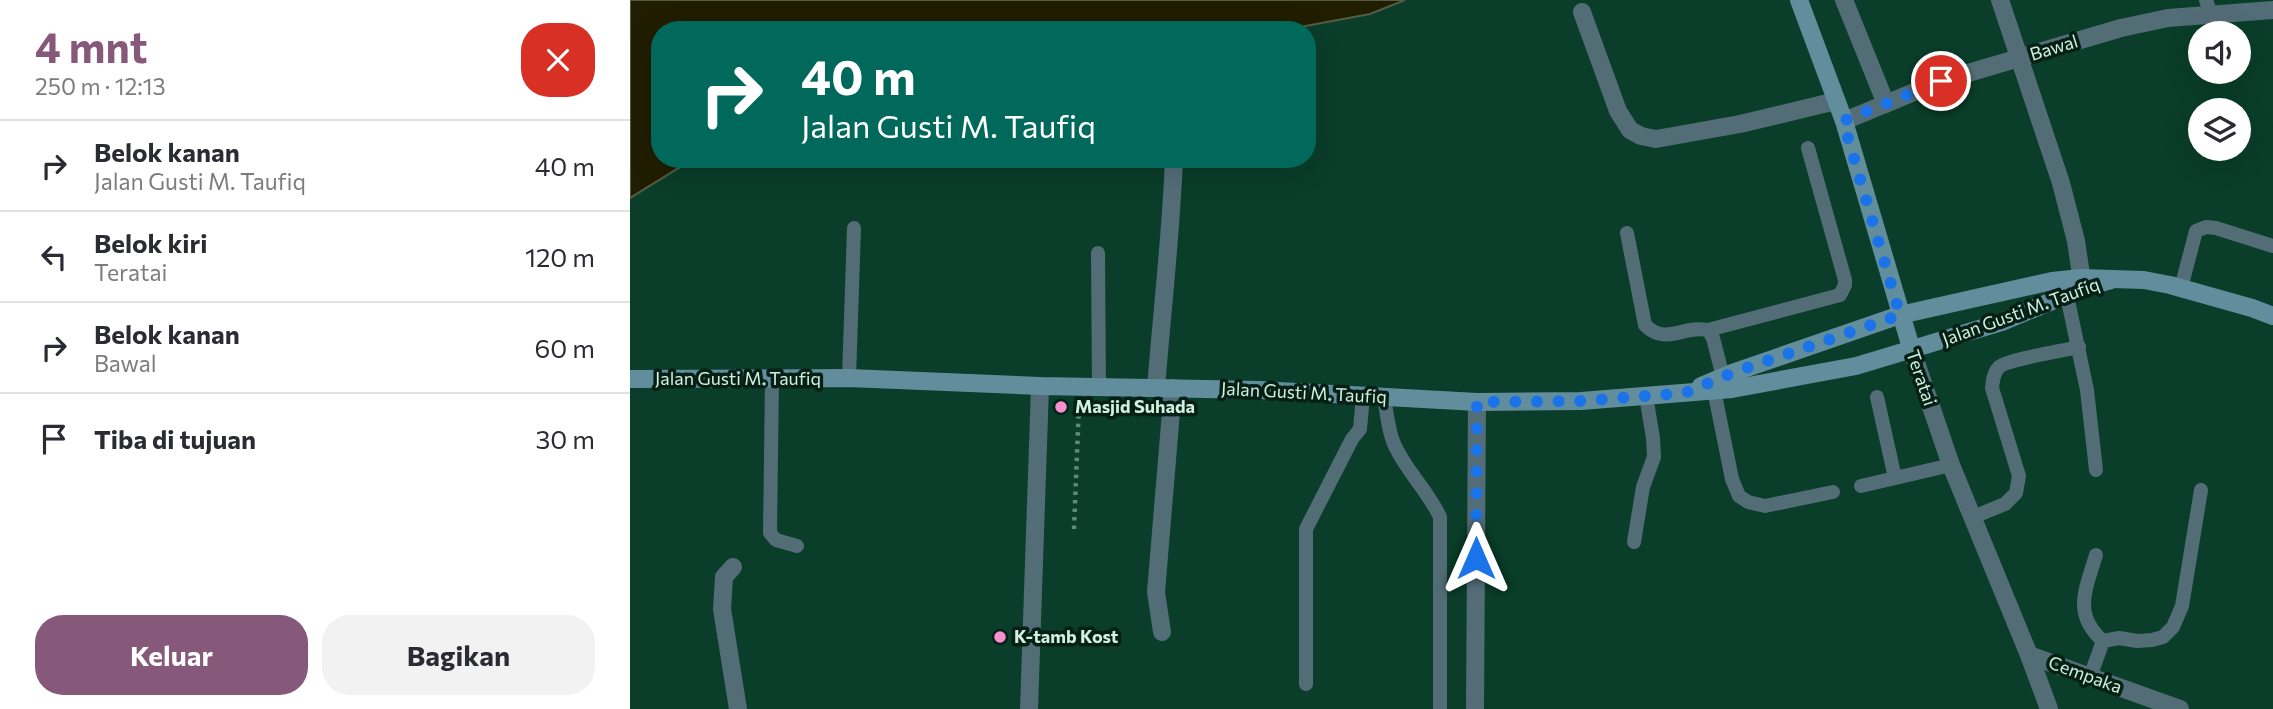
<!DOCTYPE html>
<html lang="id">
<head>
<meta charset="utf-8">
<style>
  :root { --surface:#fff; --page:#f2f2f3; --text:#2b2b33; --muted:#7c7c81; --line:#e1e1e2; --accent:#865879 }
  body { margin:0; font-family:Commissioner,sans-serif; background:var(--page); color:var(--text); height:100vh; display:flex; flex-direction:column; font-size:26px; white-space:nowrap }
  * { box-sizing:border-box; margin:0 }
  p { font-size:23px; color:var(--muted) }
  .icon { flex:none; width:38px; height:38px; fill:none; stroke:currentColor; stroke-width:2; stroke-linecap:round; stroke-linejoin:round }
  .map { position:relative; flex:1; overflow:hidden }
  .sheet { display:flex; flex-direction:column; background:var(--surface); width:630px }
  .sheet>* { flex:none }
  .guide { position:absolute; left:21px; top:21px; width:665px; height:147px; border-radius:28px; box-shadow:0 7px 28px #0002; background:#00695c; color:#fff; overflow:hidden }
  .controls { position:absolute; left:1558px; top:21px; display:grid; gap:14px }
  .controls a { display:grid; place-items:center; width:63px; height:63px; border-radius:50%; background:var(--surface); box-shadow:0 7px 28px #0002; font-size:35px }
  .pin { position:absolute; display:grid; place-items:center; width:60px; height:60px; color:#fff; margin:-30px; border:4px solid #fff; border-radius:50%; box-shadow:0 2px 7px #0007 }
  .me { position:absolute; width:77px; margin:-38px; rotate:0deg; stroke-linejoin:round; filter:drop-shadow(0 0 5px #0008) }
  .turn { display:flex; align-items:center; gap:24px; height:147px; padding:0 35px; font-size:32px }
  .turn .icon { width:91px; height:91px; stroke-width:2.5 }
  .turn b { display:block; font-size:49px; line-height:60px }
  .round { display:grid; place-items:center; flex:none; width:74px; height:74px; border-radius:28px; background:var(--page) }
  .summary { display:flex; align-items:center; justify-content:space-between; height:119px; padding:0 35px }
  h1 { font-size:42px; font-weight:700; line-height:52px; color:var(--accent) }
  .primary-button { display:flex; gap:14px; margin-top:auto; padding:14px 35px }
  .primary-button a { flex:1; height:80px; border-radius:28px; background:var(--accent); color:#fff; font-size:28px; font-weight:700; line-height:80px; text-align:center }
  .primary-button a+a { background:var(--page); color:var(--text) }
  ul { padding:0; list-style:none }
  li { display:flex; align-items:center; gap:21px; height:91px; padding:0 35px; border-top:2px solid var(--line) }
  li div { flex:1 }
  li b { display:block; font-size:26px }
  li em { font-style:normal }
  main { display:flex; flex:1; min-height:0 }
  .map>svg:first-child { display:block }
</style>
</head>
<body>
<main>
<section class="sheet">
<div class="summary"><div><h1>4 mnt</h1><p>250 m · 12:13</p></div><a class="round" style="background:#d93025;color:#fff"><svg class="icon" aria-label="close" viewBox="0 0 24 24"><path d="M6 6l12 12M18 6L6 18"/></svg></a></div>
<ul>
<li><svg class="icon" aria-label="right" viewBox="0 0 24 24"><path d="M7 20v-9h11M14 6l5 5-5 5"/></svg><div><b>Belok kanan</b><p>Jalan Gusti M. Taufiq</p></div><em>40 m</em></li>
<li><svg class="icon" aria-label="left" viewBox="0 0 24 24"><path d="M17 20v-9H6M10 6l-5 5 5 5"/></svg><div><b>Belok kiri</b><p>Teratai</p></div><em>120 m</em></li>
<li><svg class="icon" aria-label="right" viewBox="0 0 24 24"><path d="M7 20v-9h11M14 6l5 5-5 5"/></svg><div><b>Belok kanan</b><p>Bawal</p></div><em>60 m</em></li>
<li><svg class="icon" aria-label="arrive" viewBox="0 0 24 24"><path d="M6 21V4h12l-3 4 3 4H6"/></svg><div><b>Tiba di tujuan</b></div><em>30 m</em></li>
</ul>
<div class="primary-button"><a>Keluar</a><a>Bagikan</a></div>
</section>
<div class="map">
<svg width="1643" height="709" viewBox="0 0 1643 709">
  <rect width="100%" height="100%" fill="#0a3d2a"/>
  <polygon fill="#201d01" stroke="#555c44" stroke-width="2" points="0,0 775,0 740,14 654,30 30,30 30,159 63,159 0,198"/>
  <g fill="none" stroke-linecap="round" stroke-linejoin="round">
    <polyline stroke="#5f8a78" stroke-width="4.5" stroke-dasharray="3.5 5" stroke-linecap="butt" points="444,529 449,404"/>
    <g stroke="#536d77" stroke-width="14">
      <polyline points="1576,0 1581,15"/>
      <path d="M997 233 1015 325C1036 346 1052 325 1078 330L1083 338 1093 377"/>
      <polyline points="468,253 469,387"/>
      <polyline points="1551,288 1566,231 1576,227 1586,228 1643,246"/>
      <polyline points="1437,296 1457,390 1466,470"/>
      <polyline points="1078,330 1210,295 1215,285 1215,280 1178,148"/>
      <polyline points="219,378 224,228"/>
      <polyline points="142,379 140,533 146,540 167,546"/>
      <polyline points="1084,390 1102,479 1109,496 1118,502 1135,506 1203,492"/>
      <path d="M754 397C757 413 758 432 765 446 777 472 798 491 810 517V709"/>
      <polyline points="1247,397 1265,478"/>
      <polyline points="1231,486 1321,465"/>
      <path d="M1343 517 1375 504 1386 493 1389 476 1362 388C1363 381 1363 373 1369 367 1379 359 1433 351 1449 347"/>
      <polyline points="1004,542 1013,487 1024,457 1023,438 1016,396"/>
      <path d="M1466 555C1456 589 1442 614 1473 641"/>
      <polyline points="1460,677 1473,641 1489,638 1507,641 1522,640 1533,637 1543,627 1552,606 1571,490"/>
      <polyline points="676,684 676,529 722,439 730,429 733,396"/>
    </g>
    <g stroke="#536d77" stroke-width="18">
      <polyline points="1214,0 1256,104"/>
      <polyline points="1370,0 1431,183 1446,241 1453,288"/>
      <polyline points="952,12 988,111 1000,130 1011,136 1026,139 1110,124 1206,101"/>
      <polyline points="1214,121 1311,81 1491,28 1538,18 1643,10"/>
      <polyline points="1282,351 1321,465 1399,655 1419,709"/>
      <path d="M526 388C532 312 541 235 544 159"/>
      <polyline points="103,567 94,577 92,609 108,709"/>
      <polyline points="532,632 526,592 543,388"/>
      <polyline points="1399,655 1550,709"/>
      <polyline points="399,709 410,386"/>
      <polyline points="845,709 847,402"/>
    </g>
    <g stroke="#628d9d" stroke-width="18">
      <polyline points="1169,0 1214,121 1282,351"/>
      <polyline points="0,379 219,378 410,386 630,390 847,402 951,401 1102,389 1226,366 1372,322 1453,288 1481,280"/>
      <polyline points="1071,386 1102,373 1270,315 1422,281 1451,278 1514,280 1540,285 1622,308 1643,316"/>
    </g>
  </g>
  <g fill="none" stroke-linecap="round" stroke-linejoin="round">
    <polyline stroke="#1a73e8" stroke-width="12" stroke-dasharray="0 21.6" points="846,558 847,402 951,401 1055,393 1102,373 1270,315 1213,121 1311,81"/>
  </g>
  <g fill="#f690cf" stroke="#062015" stroke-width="2.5">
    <circle cx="431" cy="407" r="7"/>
    <circle cx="370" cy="637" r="7"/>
  </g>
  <g text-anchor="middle" stroke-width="7" stroke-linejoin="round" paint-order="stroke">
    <g font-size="18" fill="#d1f0e0" stroke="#062015">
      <text transform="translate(1424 48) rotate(-17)" y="6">Bawal</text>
      <text transform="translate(1391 312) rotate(-20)" y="6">Jalan Gusti M. Taufiq</text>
      <text transform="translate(1291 378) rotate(71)" y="6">Teratai</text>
      <text x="108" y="385">Jalan Gusti M. Taufiq</text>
      <text transform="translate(674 393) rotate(3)" y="6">Jalan Gusti M. Taufiq</text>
      <text transform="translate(1455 675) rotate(20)" y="6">Cempaka</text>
    </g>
    <g font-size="18" font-weight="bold" fill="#d1f0e0" stroke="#062015" text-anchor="start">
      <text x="445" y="413">Masjid Suhada</text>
      <text x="384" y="643">K-tamb Kost</text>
    </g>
  </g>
</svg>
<div class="controls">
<a><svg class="icon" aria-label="sound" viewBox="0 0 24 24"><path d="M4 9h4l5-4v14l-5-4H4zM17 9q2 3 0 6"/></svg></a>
<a><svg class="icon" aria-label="layers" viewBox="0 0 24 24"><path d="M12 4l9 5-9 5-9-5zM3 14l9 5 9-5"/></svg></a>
</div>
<div class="pin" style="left:1311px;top:81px;background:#d93025"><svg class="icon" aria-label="arrive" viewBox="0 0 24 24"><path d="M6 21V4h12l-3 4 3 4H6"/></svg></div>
<svg class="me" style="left:846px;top:558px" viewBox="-20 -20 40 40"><path d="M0-17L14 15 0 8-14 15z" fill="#1a73e8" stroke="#fff" stroke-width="4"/></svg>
<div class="guide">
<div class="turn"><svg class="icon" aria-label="right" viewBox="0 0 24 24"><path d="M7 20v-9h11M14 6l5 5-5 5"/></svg><div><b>40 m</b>Jalan Gusti M. Taufiq</div></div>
</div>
</div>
</main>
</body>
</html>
